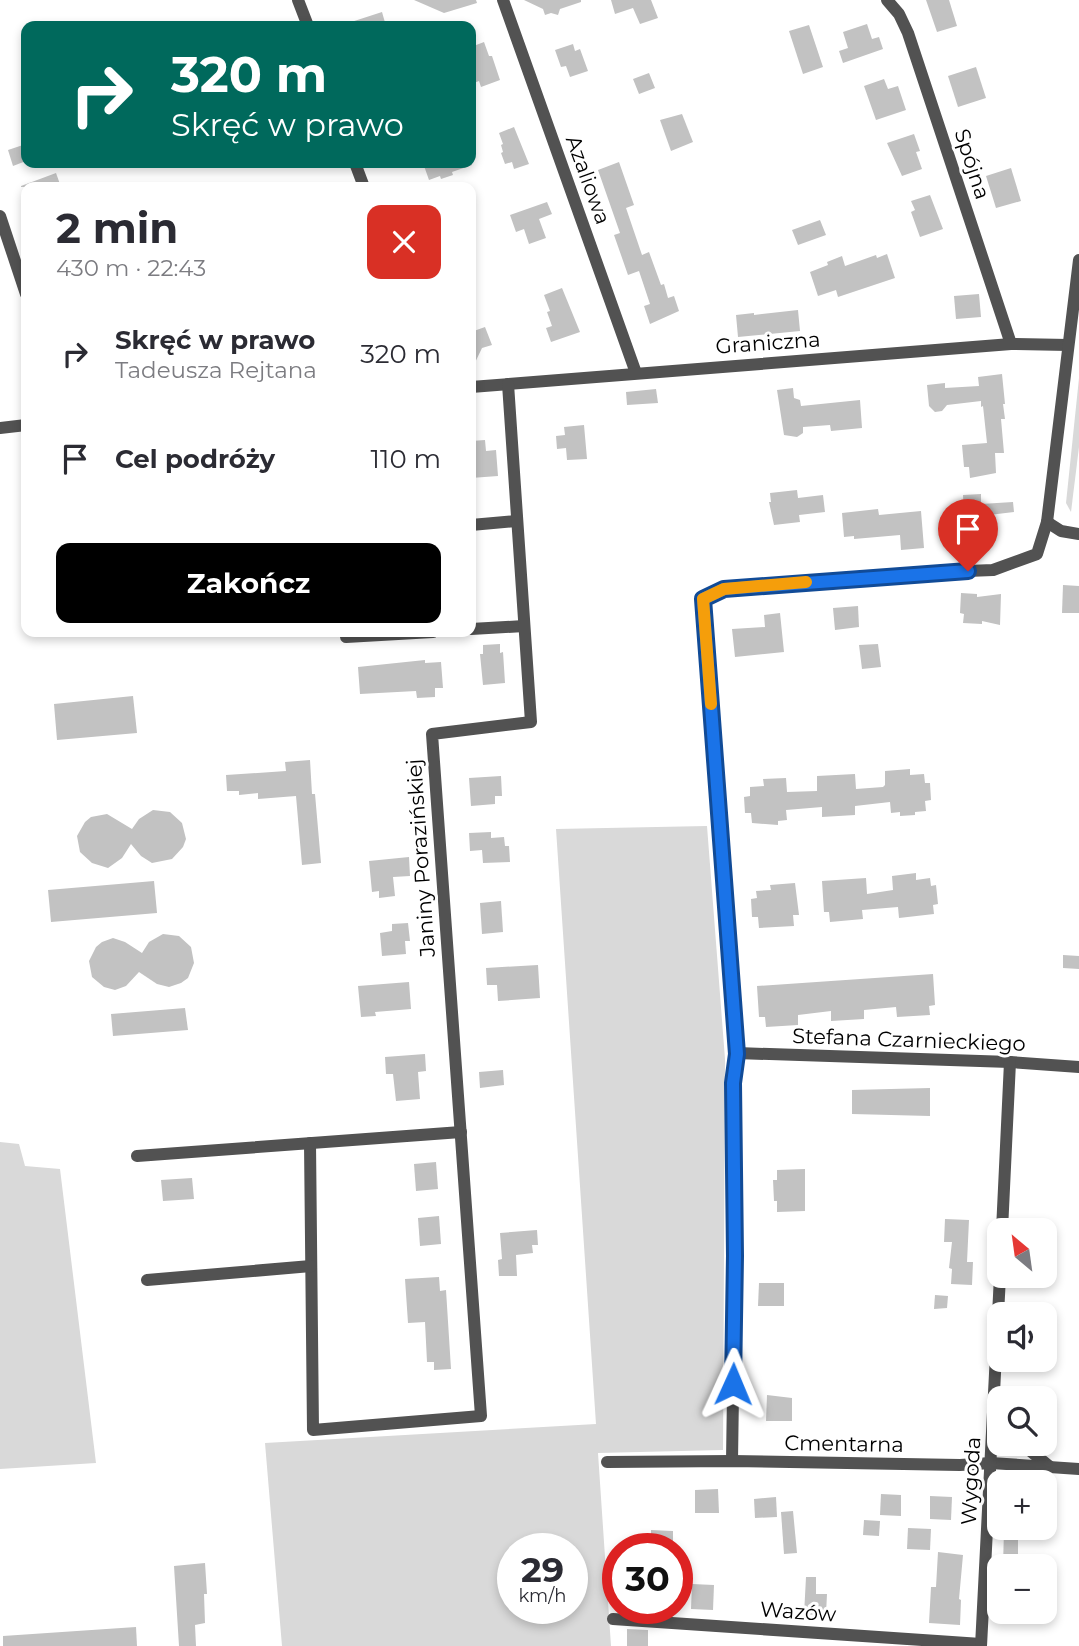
<!DOCTYPE html>
<html lang="pl">
<head>
<meta charset="utf-8">
<style>
  :root { --surface:#fff; --page:#f7f7f7; --text:#2b2b33; --muted:#7c7c81; --accent:#000 }
  body { margin:0; font-family:Montserrat,sans-serif; background:var(--page); color:var(--text); height:100vh; display:flex; flex-direction:column; font-size:26px; white-space:nowrap }
  * { box-sizing:border-box; margin:0 }
  p { font-size:23px; color:var(--muted) }
  .icon { flex:none; width:38px; height:38px; fill:none; stroke:currentColor; stroke-width:2; stroke-linecap:round; stroke-linejoin:round }
  .map { position:relative; flex:1; overflow:hidden }
  .details { position:absolute; left:21px; top:182px; width:455px; height:455px; display:flex; flex-direction:column; background:var(--surface); border-radius:14px; box-shadow:0 4px 10px #0003 }
  .details>* { flex:none }
  .hud { position:absolute; left:21px; top:21px; width:455px; height:147px; border-radius:14px; box-shadow:0 4px 10px #0003; background:#00695c; color:#fff; overflow:hidden }
  .needle { width:46px; rotate:331deg }
  .controls { position:absolute; left:987px; top:1218px; display:grid; gap:14px }
  .controls a { display:grid; place-items:center; width:70px; height:70px; border-radius:14px; background:var(--surface); box-shadow:0 4px 10px #0003; font-size:35px }
  .speed { position:absolute; left:497px; top:1533px; display:flex; gap:14px; font-size:35px; font-weight:700; text-align:center }
  .speed>* { display:grid; place-content:center; width:91px; height:91px; border-radius:50%; background:var(--surface); box-shadow:0 4px 10px #0003; line-height:1 }
  .speed small { font-size:18px; font-weight:400 }
  .speed .limit { border:10px solid #d22; background:#fff; color:#111 }
  .pin { position:absolute; display:grid; place-items:center; width:60px; height:60px; color:#fff; margin:-72px -30px; border-radius:50% 50% 50% 0; rotate:-45deg; box-shadow:0 0 7px #0007 }
  .pin .icon { rotate:45deg }
  .me { position:absolute; width:77px; margin:-38px; rotate:1deg; stroke-linejoin:round; filter:drop-shadow(0 0 5px #0008) }
  .turn { display:flex; align-items:center; gap:24px; height:147px; padding:0 35px; font-size:32px }
  .turn .icon { width:91px; height:91px; stroke-width:2.5 }
  .turn b { display:block; font-size:49px; line-height:60px }
  .round { display:grid; place-items:center; flex:none; width:74px; height:74px; border-radius:14px; background:var(--page) }
  .head { display:flex; align-items:center; justify-content:space-between; height:119px; padding:0 35px }
  h1 { font-size:42px; font-weight:700; line-height:52px }
  .action { display:flex; gap:14px; margin-top:auto; padding:14px 35px }
  .action a { flex:1; height:80px; border-radius:14px; background:var(--accent); color:#fff; font-size:28px; font-weight:700; line-height:80px; text-align:center }
  ul { padding:0; list-style:none }
  li { display:flex; align-items:center; gap:21px; height:105px; padding:0 35px }
  li div { flex:1 }
  li b { display:block; font-size:26px }
  li em { font-style:normal }
  .map>svg:first-child { display:block }
</style>
</head>
<body>
<div class="map">
<svg width="1079" height="1646" viewBox="0 0 1079 1646">
  <rect width="100%" height="100%" fill="#fff"/>
  <g fill="#d9d9d9" fill-rule="evenodd">
    <polygon points="1079,378 1079,447 1071,512 1066,503"/>
    <path d="M707 826 725 1059 723 1450 598 1453 611 1646H282L265 1443 596 1424 556 829ZM513 1549H572V1608H513Z"/>
    <polygon points="0,1142 19,1144 25,1166 60,1169 96,1463 0,1469"/>
  </g>
  <g fill="#c2c2c2">
    <polygon points="414,0 476,0 477,3 444,13"/>
    <polygon points="524,0 581,0 581,2 560,9 558,15 551,13 545,15 543,9"/>
    <polygon points="611,0 651,0 658,18 640,24 633,8 615,14"/>
    <polygon points="926,0 949,0 957,26 937,32"/>
    <polygon points="382,12 386,26 345,26 345,24"/>
    <polygon points="867,24 872,39 879,37 883,49 843,63 839,51 848,48 843,32"/>
    <polygon points="809,25 823,67 803,74 789,31"/>
    <polygon points="484,42 489,56 492,56 500,80 481,87 479,81 471,84 471,47"/>
    <polygon points="573,44 575,51 580,49 588,71 570,77 566,66 561,67 555,50"/>
    <polygon points="976,67 986,98 958,107 948,76"/>
    <polygon points="649,73 655,88 639,94 633,79"/>
    <polygon points="884,79 888,89 898,86 906,110 876,120 864,86"/>
    <polygon points="682,114 693,142 671,151 660,120"/>
    <polygon points="514,127 529,164 514,169 512,162 505,164 501,153 503,152 501,145 503,144 499,133"/>
    <polygon points="914,134 920,151 916,152 922,169 902,176 887,143"/>
    <polygon points="26,144 26,161 13,166 8,150"/>
    <polygon points="619,162 634,205 626,208 642,255 649,252 661,285 664,284 668,298 674,296 679,311 650,324 644,306 650,304 639,271 628,275 614,235 620,233 598,170"/>
    <polygon points="423,163 472,163 472,165 452,172 453,175 441,179 440,176 429,180"/>
    <polygon points="1011,168 1021,201 996,208 986,176"/>
    <polygon points="56,173 61,187 21,187 21,186"/>
    <polygon points="930,195 943,229 920,237 911,212 915,210 911,201"/>
    <polygon points="547,202 552,214 539,219 546,238 529,244 524,229 516,232 510,215"/>
    <polygon points="820,220 826,235 798,245 792,230"/>
    <polygon points="887,254 895,278 838,297 836,290 818,296 810,272 828,265 827,262 842,256 845,266 876,255 877,258"/>
    <polygon points="562,288 580,332 551,342 546,328 552,326 547,312 550,311 544,295"/>
    <polygon points="979,294 981,317 956,319 954,296"/>
    <polygon points="798,310 800,331 738,337 736,315 754,313 754,315"/>
    <polygon points="485,327 492,345 482,348 471,371 471,332"/>
    <polygon points="1002,374 1005,404 1003,404 1005,419 1001,419 1004,453 995,453 996,473 970,478 969,467 964,467 962,445 987,443 983,406 981,407 981,401 947,405 942,411 935,412 929,406 927,385 945,383 945,388 979,386 978,377"/>
    <polygon points="793,388 794,398 800,400 801,406 860,400 862,428 831,431 830,425 803,427 803,433 797,437 784,435 777,390"/>
    <polygon points="656,389 658,403 627,405 626,392"/>
    <polygon points="584,425 587,459 567,460 566,448 557,449 556,436 565,435 564,427"/>
    <polygon points="485,440 486,451 496,450 498,476 471,478 471,441"/>
    <polygon points="797,490 798,498 823,495 825,512 799,515 800,522 774,525 769,502 771,502 770,493"/>
    <polygon points="981,494 981,504 1013,502 1014,512 989,515 989,528 962,530 957,527 957,519 964,514 963,495"/>
    <polygon points="878,509 879,515 921,511 924,548 901,550 900,535 854,539 854,536 844,537 842,513"/>
    <polygon points="1063,585 1079,586 1079,613 1062,613"/>
    <polygon points="961,593 977,594 977,597 1001,594 1000,625 982,621 982,624 963,623 964,614 960,613"/>
    <polygon points="858,606 859,627 835,630 833,608"/>
    <polygon points="780,613 784,652 735,657 732,629 765,627 764,615"/>
    <polygon points="500,644 500,653 503,652 505,683 483,685 480,654 483,654 483,645"/>
    <polygon points="878,644 881,667 862,669 859,645"/>
    <polygon points="425,660 425,663 441,662 443,688 435,688 435,697 417,698 416,691 360,694 358,667"/>
    <polygon points="133,696 137,733 57,740 54,704"/>
    <polygon points="310,760 312,794 315,794 321,863 302,865 296,796 258,799 258,793 239,795 239,791 227,791 226,775 286,771 285,762"/>
    <polygon points="910,769 910,775 924,774 925,783 930,783 931,800 925,801 926,811 915,812 915,815 900,816 900,812 891,813 890,802 855,806 855,815 822,817 822,807 786,810 787,820 778,821 778,825 752,823 751,813 745,813 744,797 750,796 750,787 764,786 763,779 786,778 787,792 817,791 817,776 855,774 856,789 883,787 885,785 885,771"/>
    <polygon points="501,776 502,796 495,796 495,804 471,806 469,778"/>
    <polygon points="153,810 170,812 182,823 186,839 183,847 172,859 152,863 141,856 131,844 122,858 108,868 92,863 80,852 77,836 85,822 91,817 107,814 132,829 139,819"/>
    <polygon points="491,832 491,838 504,837 505,846 509,846 510,862 483,863 482,850 470,851 469,833"/>
    <polygon points="409,857 410,876 393,877 395,896 379,898 379,891 372,892 369,861"/>
    <polygon points="916,873 916,880 930,878 931,886 936,885 938,904 933,905 934,914 899,918 898,907 862,910 863,919 830,922 829,912 824,912 822,881 866,878 867,894 893,890 892,876"/>
    <polygon points="154,881 157,913 51,922 48,890"/>
    <polygon points="795,883 799,915 793,915 794,926 759,928 758,917 752,917 751,899 757,898 756,891 771,890 770,885"/>
    <polygon points="501,901 503,932 482,934 480,903"/>
    <polygon points="408,923 410,941 405,941 406,954 382,956 380,933 392,931 392,924"/>
    <polygon points="163,934 179,936 191,947 194,963 188,978 181,983 169,987 157,984 139,972 126,986 115,990 104,987 92,977 89,961 96,947 102,942 113,938 125,942 142,953 149,942"/>
    <polygon points="1063,955 1079,956 1079,969 1063,968"/>
    <polygon points="538,965 540,998 498,1001 497,985 487,985 486,968"/>
    <polygon points="933,974 935,1005 929,1006 930,1015 897,1017 896,1007 864,1010 864,1019 831,1021 831,1011 798,1015 798,1025 766,1027 765,1017 759,1017 757,986"/>
    <polygon points="409,982 411,1009 375,1012 376,1016 361,1017 358,986"/>
    <polygon points="185,1008 188,1030 113,1036 111,1014"/>
    <polygon points="425,1054 426,1071 418,1072 420,1099 396,1101 393,1074 386,1074 385,1057"/>
    <polygon points="503,1070 504,1085 480,1088 479,1072"/>
    <polygon points="930,1088 930,1116 852,1114 852,1090"/>
    <polygon points="436,1162 438,1189 416,1191 414,1164"/>
    <polygon points="805,1169 805,1211 777,1212 777,1201 774,1201 773,1180 777,1180 777,1170"/>
    <polygon points="192,1178 194,1199 163,1201 161,1180"/>
    <polygon points="439,1216 441,1244 420,1246 418,1218"/>
    <polygon points="945,1219 969,1220 967,1262 973,1262 972,1285 951,1284 952,1269 949,1268 952,1242 944,1242"/>
    <polygon points="537,1230 538,1245 532,1245 533,1253 516,1255 517,1276 499,1276 498,1260 502,1259 500,1233"/>
    <polygon points="439,1277 440,1291 446,1290 451,1369 434,1370 434,1362 427,1362 425,1322 408,1323 405,1279"/>
    <polygon points="759,1283 784,1283 784,1306 758,1306"/>
    <polygon points="935,1295 948,1296 947,1308 934,1309"/>
    <polygon points="767,1395 792,1398 792,1421 766,1421"/>
    <polygon points="718,1489 719,1513 695,1513 695,1490"/>
    <polygon points="881,1494 901,1495 901,1516 880,1515"/>
    <polygon points="930,1496 952,1497 951,1520 930,1519"/>
    <polygon points="776,1497 777,1517 755,1518 754,1499"/>
    <polygon points="793,1511 797,1553 784,1554 781,1512"/>
    <polygon points="864,1520 880,1521 879,1536 863,1535"/>
    <polygon points="908,1528 931,1529 930,1550 907,1549"/>
    <polygon points="651,1530 673,1531 673,1549 651,1549"/>
    <polygon points="1004,1530 1018,1531 1018,1566 1003,1566"/>
    <polygon points="938,1552 963,1555 959,1599 961,1600 960,1625 929,1623 931,1587 936,1587"/>
    <polygon points="205,1563 207,1594 204,1594 205,1623 195,1625 196,1646 179,1646 174,1566"/>
    <polygon points="806,1577 816,1577 816,1594 827,1594 826,1614 804,1615"/>
    <polygon points="692,1584 714,1585 713,1610 691,1609"/>
    <polygon points="136,1627 137,1646 3,1646 3,1636"/>
    <polygon points="627,1629 648,1630 648,1646 627,1646"/>
  </g>
  <g fill="none" stroke-linecap="round" stroke-linejoin="round">
    <g stroke="#525252" stroke-width="12">
      <polyline points="298,0 308,26"/>
      <polyline points="503,0 636,373"/>
      <polyline points="887,0 899,14 908,33 1011,344"/>
      <polyline points="355,163 364,187"/>
      <polyline points="0,216 26,294"/>
      <polyline points="471,387 1011,344 1068,345"/>
      <polyline points="0,428 26,425"/>
      <polyline points="1047,522 1061,531 1079,534"/>
      <polyline points="471,525 516,521"/>
      <polyline points="471,629 524,626"/>
      <polyline points="346,637 433,632"/>
      <polyline points="737,1053 1010,1062 1079,1067"/>
      <polyline points="310,1143 313,1430 481,1416 432,734 531,722 508,384"/>
      <polyline points="137,1156 461,1132"/>
      <polyline points="1002,1230 1010,1062"/>
      <polyline points="147,1280 311,1266"/>
      <polyline points="1022,1444 1050,1467"/>
      <polyline points="732,1461 735,1256 733,1083 737,1053 703,599 724,589 942,572 993,570 1037,554 1047,522 1079,260"/>
      <polyline points="607,1462 732,1461 960,1465 991,1463 1079,1469"/>
      <polyline points="613,1619 981,1644"/>
      <polyline points="981,1646 1000,1276"/>
    </g>
  </g>
  <g fill="none" stroke-linecap="round" stroke-linejoin="round">
    <g stroke="#114b97" stroke-width="18">
      <polyline id="route" points="733,1384 735,1256 733,1083 737,1054 703,599 724,589 968,571"/>
    </g>
    <use href="#route" stroke="#1a73e8" stroke-width="12"/>
    <polyline stroke="#f59e0b" stroke-width="12" points="711,704 703,599 724,589 806,582"/>
  </g>
  <g text-anchor="middle" stroke-width="6" stroke-linejoin="round" paint-order="stroke">
    <g font-size="21" fill="#000" stroke="#fff">
      <text transform="translate(972 164) rotate(72)" y="7">Spójna</text>
      <text transform="translate(588 180) rotate(70)" y="7">Azaliowa</text>
      <text transform="translate(768 343) rotate(-4)" y="7">Graniczna</text>
      <text transform="translate(421 858) rotate(-94)" y="7">Janiny Porazińskiej</text>
      <text transform="translate(909 1040) rotate(2)" y="7">Stefana Czarnieckiego</text>
      <text transform="translate(844 1444) rotate(1)" y="7">Cmentarna</text>
      <text transform="translate(971 1481) rotate(-87)" y="7">Wygoda</text>
      <text transform="translate(798 1612) rotate(4)" y="7">Wazów</text>
    </g>
  </g>
</svg>
<div class="controls">
<a><svg class="needle" viewBox="-14 -14 28 28"><path d="M0-13l5 13h-10z" fill="#e53935"/><path d="M0 13l5-13h-10z" fill="#7c7c81"/></svg></a>
<a><svg class="icon" aria-label="sound" viewBox="0 0 24 24"><path d="M4 9h4l5-4v14l-5-4H4zM17 9q2 3 0 6"/></svg></a>
<a><svg class="icon" aria-label="search" viewBox="0 0 24 24"><circle cx="10" cy="10" r="6"/><path d="M15 15l6 6"/></svg></a>
<a>+</a>
<a>−</a>
</div>
<div class="speed"><div>29<small>km/h</small></div><div class="limit">30</div></div>
<div class="pin" style="left:968px;top:571px;background:#d93025"><svg class="icon" aria-label="arrive" viewBox="0 0 24 24"><path d="M6 21V4h12l-3 4 3 4H6"/></svg></div>
<svg class="me" style="left:733px;top:1384px" viewBox="-20 -20 40 40"><path d="M0-17L14 15 0 8-14 15z" fill="#1a73e8" stroke="#fff" stroke-width="4"/></svg>
<div class="hud">
<div class="turn"><svg class="icon" aria-label="right" viewBox="0 0 24 24"><path d="M7 20v-9h11M14 6l5 5-5 5"/></svg><div><b>320 m</b>Skręć w prawo</div></div>
</div>
<section class="details">
<div class="head"><div><h1>2 min</h1><p>430 m · 22:43</p></div><a class="round" style="background:#d93025;color:#fff"><svg class="icon" aria-label="close" viewBox="0 0 24 24"><path d="M6 6l12 12M18 6L6 18"/></svg></a></div>
<ul>
<li><svg class="icon" aria-label="right" viewBox="0 0 24 24"><path d="M7 20v-9h11M14 6l5 5-5 5"/></svg><div><b>Skręć w prawo</b><p>Tadeusza Rejtana</p></div><em>320 m</em></li>
<li><svg class="icon" aria-label="arrive" viewBox="0 0 24 24"><path d="M6 21V4h12l-3 4 3 4H6"/></svg><div><b>Cel podróży</b></div><em>110 m</em></li>
</ul>
<div class="action"><a>Zakończ</a></div>
</section>
</div>
</body>
</html>
